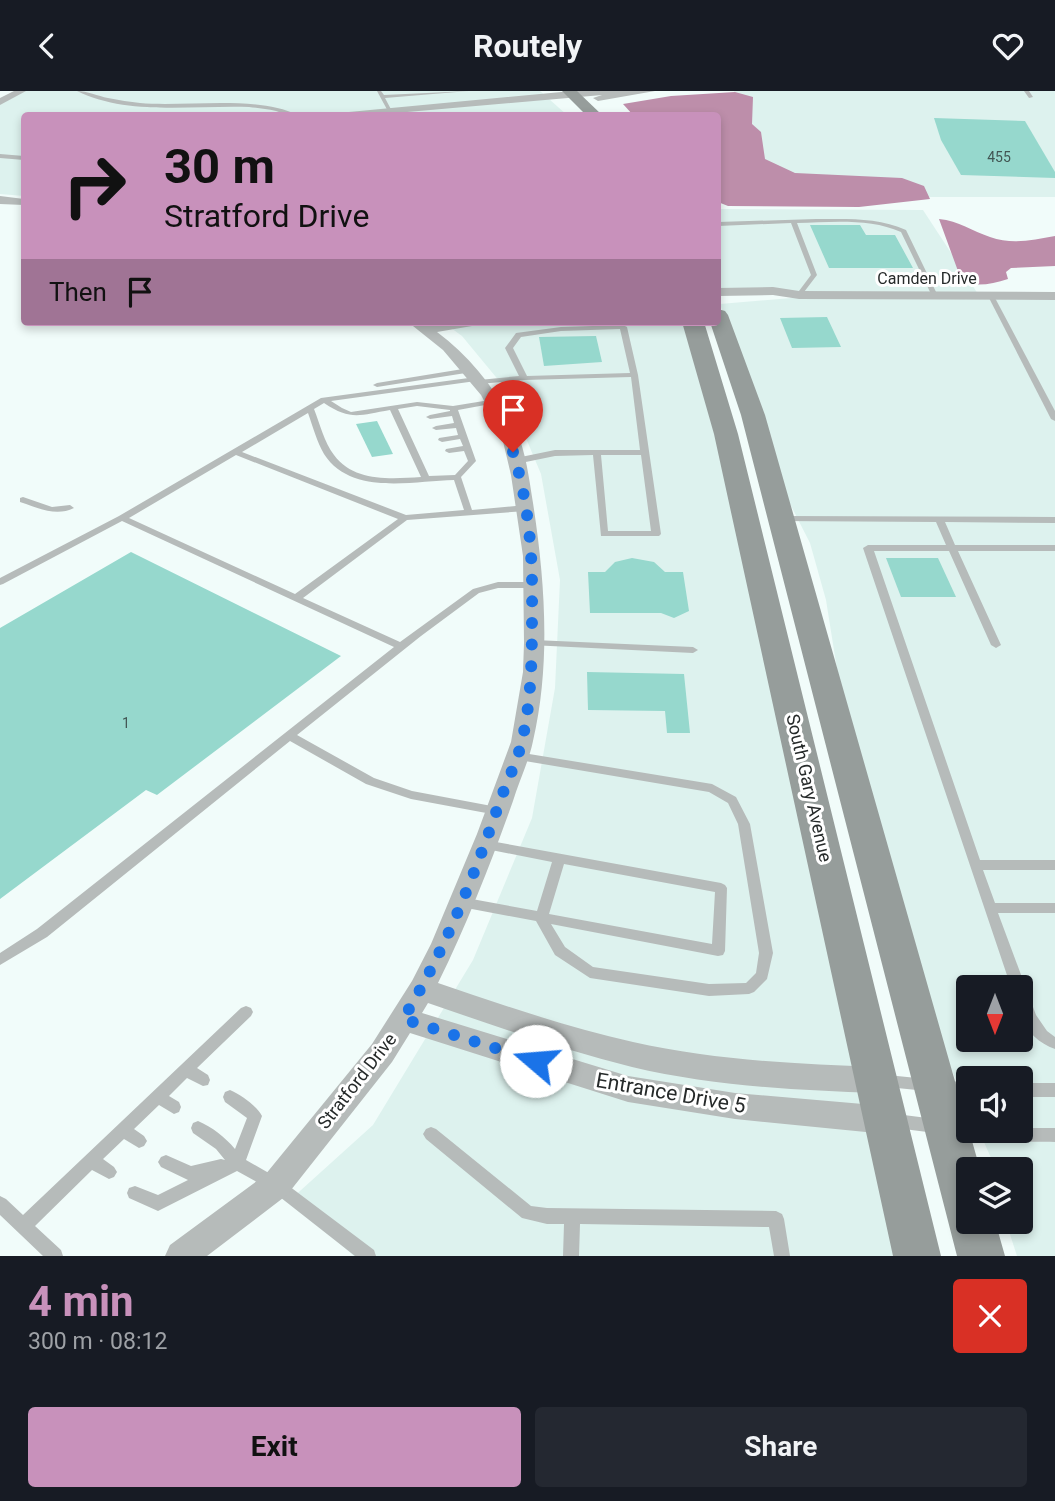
<!DOCTYPE html>
<html lang="en">
<head>
<meta charset="utf-8">
<style>
  :root { --surface:#171b24; --page:#242831; --text:#f1f3f6; --muted:#9ea1a6; --accent:#c891bb }
  body { margin:0; font-family:Roboto,sans-serif; background:var(--page); color:var(--text); height:100vh; display:flex; flex-direction:column; font-size:26px; white-space:nowrap }
  * { box-sizing:border-box; margin:0 }
  p { font-size:23px; color:var(--muted) }
  .icon { flex:none; width:38px; height:38px; fill:none; stroke:currentColor; stroke-width:2; stroke-linecap:round; stroke-linejoin:round }
  .map { position:relative; height:1165px; overflow:hidden }
  .panel { display:flex; flex-direction:column; background:var(--surface); flex:1 }
  .panel>* { flex:none }
  .hud { position:absolute; left:21px; top:21px; width:700px; height:214px; border-radius:7px; box-shadow:0 4px 10px #0003; background:#c891bb; color:#111; overflow:hidden }
  .needle { width:46px; rotate:180deg }
  .fabs { position:absolute; left:956px; top:884px; display:grid; gap:14px }
  .fabs a { display:grid; place-items:center; width:77px; height:77px; border-radius:7px; background:var(--surface); box-shadow:0 4px 10px #0003; font-size:35px }
  .pin { position:absolute; display:grid; place-items:center; width:60px; height:60px; color:#fff; margin:-72px -30px; border-radius:50% 50% 50% 0; rotate:-45deg; box-shadow:0 0 7px #0007 }
  .pin .icon { rotate:45deg }
  .me { position:absolute; width:77px; margin:-38px; rotate:288deg; stroke-linejoin:round; filter:drop-shadow(0 0 5px #0008) }
  .turn { display:flex; align-items:center; gap:24px; height:147px; padding:0 28px; font-size:32px }
  .turn .icon { width:91px; height:91px; stroke-width:2.5 }
  .turn b { display:block; font-size:49px; line-height:60px }
  .then { display:flex; align-items:center; height:66px; padding:0 28px; background:#0003; gap:14px; font-size:26px }
  .round { display:grid; place-items:center; flex:none; width:74px; height:74px; border-radius:7px; background:var(--page) }
  .head { display:flex; align-items:center; justify-content:space-between; height:119px; padding:0 28px }
  h1 { font-size:42px; font-weight:700; line-height:52px; color:var(--accent) }
  .action { display:flex; gap:14px; margin-top:auto; padding:14px 28px }
  .action a { flex:1; height:80px; border-radius:7px; background:var(--accent); color:#111; font-size:28px; font-weight:700; line-height:80px; text-align:center }
  .action a+a { background:var(--page); color:var(--text) }
  header { display:flex; justify-content:space-between; align-items:center; height:91px; padding:0 28px; background:var(--surface); font-size:32px; font-weight:700 }
  .map>svg:first-child { display:block }
</style>
</head>
<body>
<header><svg class="icon" aria-label="back" viewBox="0 0 24 24"><path d="M15 5l-7 7 7 7"/></svg>Routely<svg class="icon" aria-label="heart" viewBox="0 0 24 24"><path d="M12 20l-8-8c-3-5 5-10 8-4 3-6 11-1 8 4z"/></svg></header>
<div class="map">
<svg width="1055" height="1165" viewBox="0 0 1055 1165">
  <rect width="100%" height="100%" fill="#f1fcfa"/>
  <g fill="#ddf2ee" fill-rule="evenodd">
    <polygon points="23,0 540,0 567,24 24,24 24,105 0,103 0,13"/>
    <polygon points="734,0 1055,0 1055,106 914,106 753,80"/>
    <polygon points="718,118 923,119 978,203 805,203 718,198"/>
    <path d="M803 206 1055 208V1165H1017L1006 1131 1020 1130V1078H996L979 1040H1020V987H968V1016L937 946 840 597 826 509 810 452 785 403 720 213ZM968 896H1020V948H968Z"/>
    <polygon points="480,231 685,231 725,374 898,1165 354,1165 290,1109 373,1034 473,869 532,727 555,597 560,489 541,383 505,297 462,245 451,237"/>
  </g>
  <g fill="#bd8eaa">
    <polygon points="735,1 753,6 752,33 761,41 765,68 795,82 902,87 924,95 930,108 859,116 728,115 718,111 718,24 633,24 623,13 671,5"/>
    <path d="M939 128C959 130 972 140 990 146 1012 154 1033 149 1055 145V175L1011 177 1006 181 1008 188C992 193 978 196 962 191Z"/>
  </g>
  <g fill="#96d8cd">
    <polygon points="934,27 1025,30 1055,81 1055,87 961,84 941,49"/>
    <polygon points="810,134 860,134 866,144 895,144 913,177 829,177"/>
    <polygon points="827,226 841,256 792,257 780,227"/>
    <polygon points="596,245 602,271 544,275 539,246"/>
    <polygon points="377,330 393,363 372,366 356,333"/>
    <polygon points="131,461 341,565 157,704 146,699 0,808 0,537"/>
    <polygon points="632,467 654,471 665,481 683,481 689,520 674,527 661,522 590,522 588,481 605,481 615,471"/>
    <polygon points="886,467 938,467 956,506 901,506"/>
    <polygon points="587,581 684,583 690,642 667,642 665,620 588,619"/>
  </g>
  <g fill="none" stroke-linecap="round" stroke-linejoin="round">
    <g fill="#b6bbba" fill-rule="evenodd">
      <path d="M77 0C87 0 98 5 108 7 119 9 130 11 140 12 185 16 259 4 297 24 289 25 283 22 276 20 267 18 258 17 249 16 194 14 127 25 77 0Z"/>
      <polygon points="377,0 381,0 384,4 469,0 385,7 394,24 390,24"/>
      <polygon points="1024,0 1029,0 1033,6 1029,7"/>
      <polygon points="0,63 24,65 24,69 0,67"/>
      <path d="M816 128C846 128 878 126 906 139L938 205 935 207 932 205 901 141C870 127 831 131 797 132L817 184 801 205 799 206 796 204 811 184 791 132 718 135V131Z"/>
      <polygon points="991,203 994,205 1055,320 1055,330 1051,328 988,205"/>
      <path d="M623 234 627 236 638 284 661 443 659 445H601L593 364 555 365 516 373 512 370 516 367 555 359H640L631 286 524 289 479 293 476 290 331 310 342 317 351 321 417 311 453 315 496 308V312L458 319 476 370 461 386 472 419 526 414 530 417 526 420 407 429 303 507 400 551 473 498 498 491H534L539 494 534 497H498L479 502 421 545 297 644 374 687 412 700 497 716 501 717 503 720 501 723 497 724 411 708 366 693 290 650 47 846 0 874V862L37 838 394 556 122 430 3 493 0 494V487L119 425 321 307 476 286 479 289 519 285 505 257 516 242 561 236ZM620 238 630 282 527 285 513 257 521 246 561 240ZM324 312C351 330 360 324 390 319L421 386C390 388 354 391 334 364 324 351 320 333 314 318ZM417 315 450 319V320L430 324 426 326 430 328 452 325 454 332 436 335 432 337 436 339 456 337 458 344 439 347 438 349 442 351 460 348 463 355 446 358 445 360 449 362 464 360 468 370 455 384 429 385 398 318ZM308 322C313 336 317 351 324 363 351 405 412 390 454 389L464 419 406 424 242 361ZM236 364 398 428 295 503 129 427ZM601 364H641L651 440H608Z"/>
      <polygon points="469,277 473,279 472,281 377,296 373,294 377,292"/>
      <path d="M23 406 52 416 70 414 74 417C56 426 38 417 20 411V407Z"/>
      <path d="M781 425 1055 426V432L945 431 955 454H1055V460H958L1001 554 996 557 991 554 949 460H874L980 769H1055V779H983L995 812H1055V822H998L1036 924 1047 940 1055 946V958C1038 952 1024 939 1020 920 1019 913 1020 903 1020 896H1011L863 457 868 454H946L936 431 778 430 777 428 778 426Z"/>
      <polygon points="534,549 693,556 698,559 693,562 530,554 529,552"/>
      <path d="M517 661 712 693 736 706 750 733 773 862 767 888 754 901 749 903 709 905 590 887 555 864 536 830 456 815 455 811 456 807 461 806 537 820 552 771 481 757 479 754 481 751 485 749 721 792 725 794 727 797 725 860 723 864 718 865 551 833 565 856 593 876 709 893 746 892 756 882 759 862 738 733 728 712 709 701 513 668 511 665 513 662ZM564 773 715 801 712 853 549 823Z"/>
      <polygon points="246,915 251,917 253,921 251,925 197,977 208,984 210,989 208,994 203,995 187,987 169,1005 179,1011 181,1016 179,1021 174,1023 159,1014 134,1038 144,1045 147,1050 144,1055 139,1057 124,1048 103,1068 114,1076 117,1081 114,1086 109,1088 92,1079 35,1135 61,1159 63,1165 43,1165 0,1124 0,1105 6,1108 23,1124 241,917"/>
      <polygon points="887,984 927,988 932,989 934,994 932,999 927,1000 887,996 882,995 880,990 882,985"/>
      <polygon points="943,990 968,991 968,1004 938,1001 936,996 938,991"/>
      <rect x="1020" y="992" width="35" height="14"/>
      <path d="M230 999C241 1004 257 1015 262 1025L246 1069 281 1089 374 1159 376 1165H355L271 1099 237 1080 158 1120 129 1107 127 1102 129 1097 135 1095 158 1104 188 1089 161 1076 158 1071 161 1066 166 1064 191 1075 221 1068 225 1069 216 1058 193 1042 191 1037 193 1032 198 1030C212 1036 225 1046 235 1058L247 1027 225 1011 223 1006 225 1001Z"/>
      <polygon points="896,1023 935,1028 940,1030 942,1035 940,1040 935,1042 896,1037 891,1035 889,1030 891,1025"/>
      <path d="M968 1034V1040H1020V1037H1055V1051C1029 1050 987 1054 964 1045L962 1040 964 1035Z"/>
      <polygon points="431,1036 436,1038 531,1115 547,1117 776,1120 782,1123 784,1128 790,1165 774,1165 769,1136 580,1133 579,1165 563,1165 564,1133 547,1133 522,1127 426,1048 423,1043 426,1038"/>
    </g>
    <g fill="#b6bbba" fill-rule="evenodd">
      <polygon points="14,0 26,0 0,14 0,7"/>
      <polygon points="572,0 655,0 598,10 593,7 602,4 373,24 344,24 349,21"/>
      <polygon points="0,105 24,108 24,114 0,113"/>
      <polygon points="773,196 799,200 1055,201 1055,209 799,208 773,204 718,205 718,197"/>
      <path d="M408 231 427 234 479 231 472 235 437 241C471 266 498 301 516 339 526 361 529 388 533 412 545 490 551 572 533 650 529 670 519 690 513 710 491 772 467 833 438 892 502 914 567 936 633 951 713 969 795 973 877 976L887 980 891 989 887 998 877 1002C795 999 712 995 632 976 563 959 495 935 428 912L422 922 628 985 735 1002 886 1015 897 1019 901 1029 897 1039 886 1043 735 1028 628 1011 410 942 392 971 287 1104 207 1165H165L170 1154 265 1084 372 953 412 890 431 853 477 743 511 651 523 581 524 552 523 465 511 384 501 342 481 304 443 259Z"/>
    </g>
    <g fill="#969d9b" fill-rule="evenodd">
      <polygon points="562,0 577,0 602,24 586,24"/>
      <polygon points="718,218 725,220 728,224 765,324 980,1078 968,1078 968,1130 995,1130 1005,1165 957,1165 741,324 710,231 718,231"/>
      <polygon points="682,231 704,231 738,343 941,1165 893,1165 714,343"/>
    </g>
  </g>
  <g fill="none" stroke-linecap="round" stroke-linejoin="round">
    <path stroke="#1a73e8" stroke-width="12" stroke-dasharray="0 21.6" d="M513 361C529 412 533 465 532 518 532 563 532 606 522 650 517 671 507 690 500 710 474 785 445 860 403 928L536 970"/>
  </g>
  <g text-anchor="middle" stroke-width="6" stroke-linejoin="round" paint-order="stroke">
    <g font-size="14" fill="#425653">
      <text x="999" y="71">455</text>
      <text x="126" y="637">1</text>
    </g>
    <g font-size="16" fill="#262a2a" stroke="#fff">
      <text x="927" y="193">Camden Drive</text>
    </g>
    <g font-size="18" fill="#262a2a" stroke="#fff">
      <text transform="translate(809 697) rotate(77)" y="6">South Gary Avenue</text>
      <text transform="translate(357 990) rotate(-52)" y="6">Stratford Drive</text>
    </g>
    <g font-size="21" fill="#262a2a" stroke="#fff">
      <text transform="translate(671 1002) rotate(10)" y="7">Entrance Drive 5</text>
    </g>
  </g>
</svg>
<div class="fabs">
<a><svg class="needle" viewBox="-14 -14 28 28"><path d="M0-13l5 13h-10z" fill="#e53935"/><path d="M0 13l5-13h-10z" fill="#9ea1a6"/></svg></a>
<a><svg class="icon" aria-label="sound" viewBox="0 0 24 24"><path d="M4 9h4l5-4v14l-5-4H4zM17 9q2 3 0 6"/></svg></a>
<a><svg class="icon" aria-label="layers" viewBox="0 0 24 24"><path d="M12 4l9 5-9 5-9-5zM3 14l9 5 9-5"/></svg></a>
</div>
<div class="pin" style="left:513px;top:361px;background:#d93025"><svg class="icon" aria-label="arrive" viewBox="0 0 24 24"><path d="M6 21V4h12l-3 4 3 4H6"/></svg></div>
<svg class="me" style="left:536px;top:970px" viewBox="-20 -20 40 40"><circle r="19" fill="#fff"/><path d="M0-13L10 11 0 6-10 11z" fill="#1a73e8"/></svg>
<div class="hud">
<div class="turn"><svg class="icon" aria-label="right" viewBox="0 0 24 24"><path d="M7 20v-9h11M14 6l5 5-5 5"/></svg><div><b>30 m</b>Stratford Drive</div></div>
<div class="then">Then<svg class="icon" aria-label="arrive" viewBox="0 0 24 24"><path d="M6 21V4h12l-3 4 3 4H6"/></svg></div>
</div>
</div>
<section class="panel">
<div class="head"><div><h1>4 min</h1><p>300 m · 08:12</p></div><a class="round" style="background:#d93025;color:#fff"><svg class="icon" aria-label="close" viewBox="0 0 24 24"><path d="M6 6l12 12M18 6L6 18"/></svg></a></div>
<div class="action"><a>Exit</a><a>Share</a></div>
</section>
</body>
</html>
